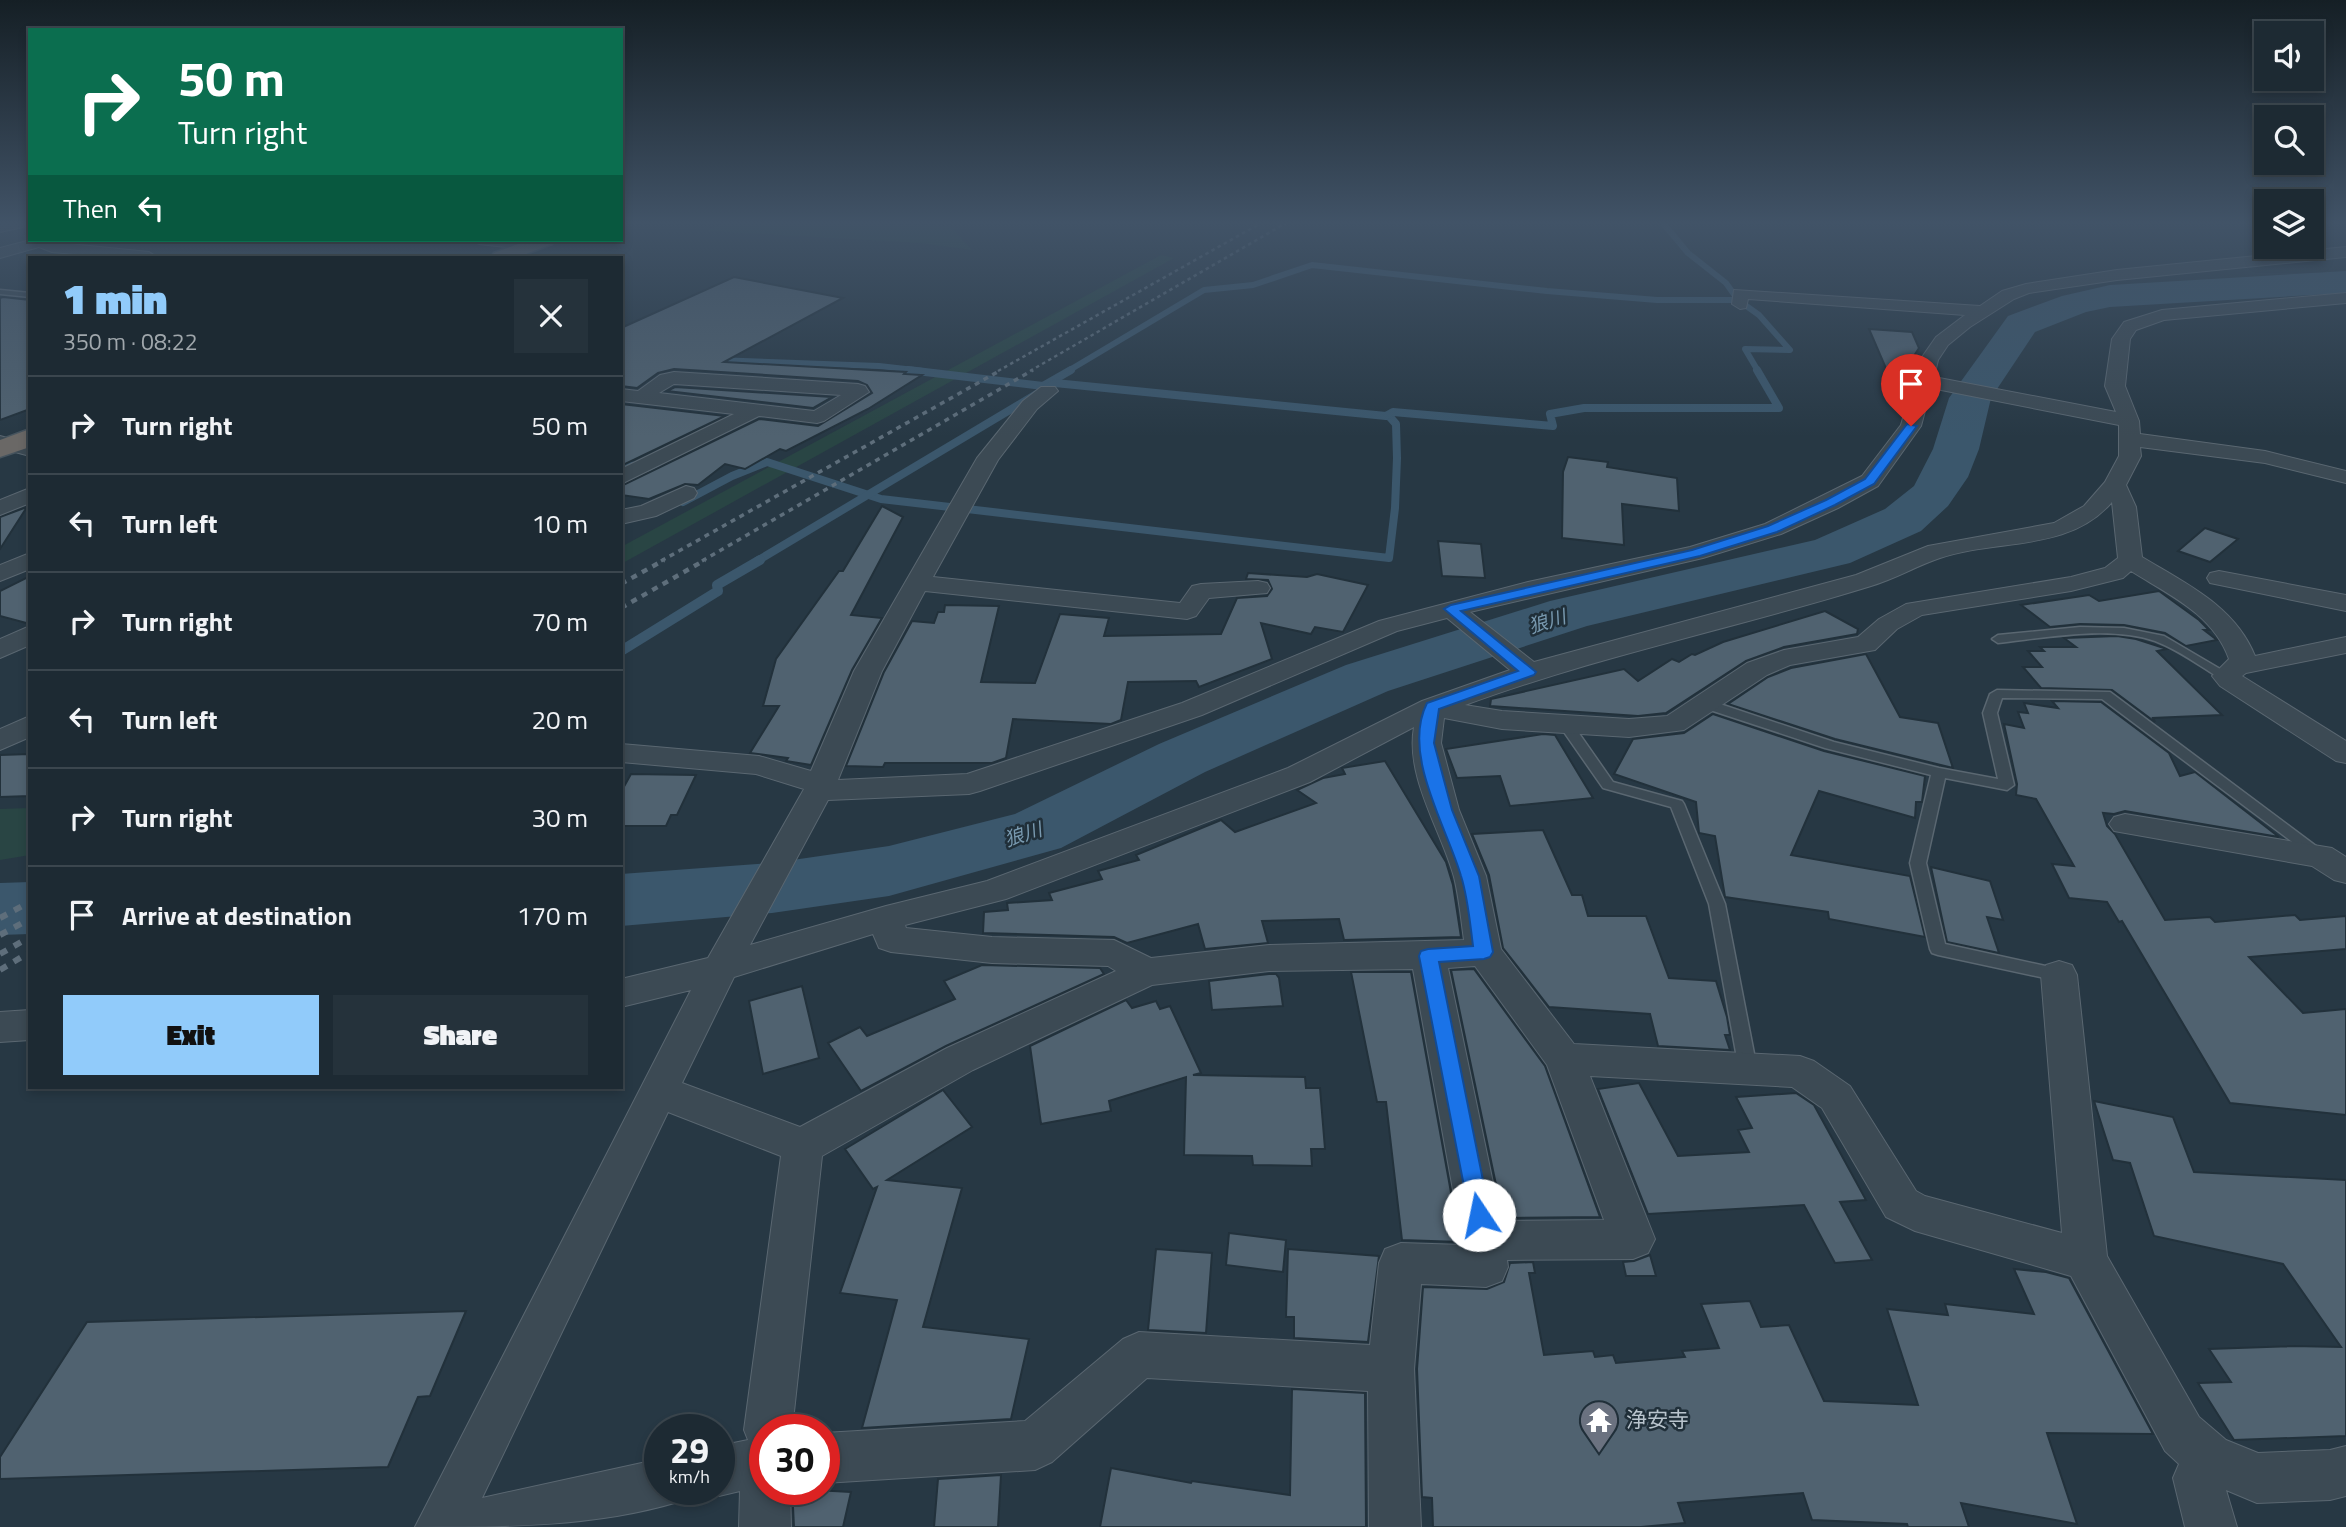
<!DOCTYPE html>
<html lang="en">
<head>
<meta charset="utf-8">
<style>
  :root { --surface:#1d2a33; --page:#25323b; --text:#f1f3f6; --muted:#a0a7ac; --line:#3b464e; --accent:#91cbfa }
  body { margin:0; font-family:"Titillium Web","Noto Sans JP",sans-serif; background:var(--page); color:var(--text); height:100vh; display:flex; flex-direction:column; font-size:26px; white-space:nowrap }
  * { box-sizing:border-box; margin:0 }
  p { font-size:23px; color:var(--muted) }
  .icon { flex:none; width:38px; height:38px; fill:none; stroke:currentColor; stroke-width:2; stroke-linecap:round; stroke-linejoin:round }
  .map { position:relative; flex:1; overflow:hidden }
  .sheet { position:absolute; left:28px; top:256px; width:595px; height:833px; display:flex; flex-direction:column; background:var(--surface); border-radius:0px; box-shadow:0 4px 10px #0003,0 0 0 2px var(--line) }
  .sheet>* { flex:none }
  .banner { position:absolute; left:28px; top:28px; width:595px; height:214px; border-radius:0px; box-shadow:0 4px 10px #0003,0 0 0 2px var(--line); background:#0b6e4f; color:#fff; overflow:hidden }
  .fabs { position:absolute; left:2254px; top:21px; display:grid; gap:14px }
  .fabs a { display:grid; place-items:center; width:70px; height:70px; border-radius:0px; background:var(--surface); box-shadow:0 4px 10px #0003,0 0 0 2px var(--line); font-size:35px }
  .speed { position:absolute; left:644px; top:1414px; display:flex; gap:14px; font-size:35px; font-weight:700; text-align:center }
  .speed>* { display:grid; place-content:center; width:91px; height:91px; border-radius:50%; background:var(--surface); box-shadow:0 4px 10px #0003,0 0 0 2px var(--line); line-height:1 }
  .speed small { font-size:18px; font-weight:400 }
  .speed .limit { border:10px solid #d22; background:#fff; color:#111 }
  .pin { position:absolute; display:grid; place-items:center; width:60px; height:60px; color:#fff; margin:-72px -30px; border-radius:50% 50% 50% 0; rotate:-45deg; box-shadow:0 0 7px #0007 }
  .pin .icon { rotate:45deg }
  .me { position:absolute; width:77px; margin:-38px; rotate:349deg; stroke-linejoin:round; filter:drop-shadow(0 0 5px #0008) }
  .turn { display:flex; align-items:center; gap:24px; height:147px; padding:0 35px; font-size:32px }
  .turn .icon { width:91px; height:91px; stroke-width:2.5 }
  .turn b { display:block; font-size:49px; line-height:60px }
  .then { display:flex; align-items:center; height:66px; padding:0 35px; background:#0003; gap:14px; font-size:26px }
  .round { display:grid; place-items:center; flex:none; width:74px; height:74px; border-radius:0px; background:var(--page) }
  .head { display:flex; align-items:center; justify-content:space-between; height:119px; padding:0 35px }
  h1 { font-size:42px; font-weight:800; line-height:52px; color:var(--accent) }
  .primary-button { display:flex; gap:14px; margin-top:auto; padding:14px 35px }
  .primary-button a { flex:1; height:80px; border-radius:0px; background:var(--accent); color:#111; font-size:28px; font-weight:800; line-height:80px; text-align:center }
  .primary-button a+a { background:var(--page); color:var(--text) }
  ul { padding:0; list-style:none }
  li { display:flex; align-items:center; gap:21px; height:98px; padding:0 35px; border-top:2px solid var(--line) }
  li div { flex:1 }
  li b { display:block; font-size:26px }
  li em { font-style:normal }
  .map>svg:first-child { display:block }
</style>
</head>
<body>
<div class="map">
<svg width="2346" height="1527" viewBox="0 0 2346 1527">
  <rect width="100%" height="100%" fill="#273844"/>
  <g fill="#294544">
    <path d="M722 223H863C891 227 920 223 951 227L972 250 920 243 708 231Z"/>
    <polygon points="1161,255 1174,258 621,564 621,547"/>
    <polygon points="30,808 30,855 0,860 0,809"/>
  </g>
  <g fill="none" stroke-linecap="round" stroke-linejoin="round">
    <g stroke="#3b576c" stroke-width="6">
      <polyline points="1738,300 1759,315 1790,350 1745,349 1758,371"/>
      <polyline points="715,360 879,366 923,371"/>
      <polyline points="1068,371 1204,290 1253,285 1312,265 1547,291 1657,300 1738,300 1726,283 1688,253 1663,223"/>
    </g>
    <g stroke="#3b576c" stroke-width="8">
      <polyline points="908,370 1043,386 1071,370"/>
      <polyline points="621,464 670,471"/>
      <polyline points="683,502 732,476 767,462 881,499 1389,558 1395,508 1397,458 1396,424 1389,416"/>
      <polyline points="757,561 1055,383 1386,416 1393,412 1553,426 1550,414 1584,408 1779,408 1757,370"/>
    </g>
    <polyline stroke="#3b576c" stroke-width="10" points="621,651 718,591 717,585 760,560"/>
    <g fill="#3b576c" fill-rule="evenodd">
      <polygon points="2346,271 2346,293 2110,307 2086,312 2035,332 1991,398 1979,449 1968,477 1948,506 1921,531 1850,563 1587,626 1388,691 1205,772 1061,848 889,896 772,913 621,926 621,874 772,863 889,846 1015,814 1159,744 1346,665 1550,601 1815,540 1885,509 1914,486 1933,449 1949,398 2008,316 2062,296 2110,285"/>
      <polygon points="30,882 30,934 0,935 0,883"/>
    </g>
  </g>
  <g fill="#506270" stroke="#22313b" stroke-width="2">
    <polygon points="734,277 843,298 724,362 906,372 904,374 922,375 868,409 786,451 780,449 745,469 725,464 698,485 685,484 649,499 621,495 621,486 759,419 818,426 872,393 867,385 858,381 674,369 658,373 637,388 621,386 621,328"/>
    <polygon points="3,297 30,300 30,409 0,420 0,298"/>
    <polygon points="1869,329 1912,332 1919,348 1894,387"/>
    <polygon points="675,387 832,397 813,408 667,391"/>
    <polygon points="621,404 725,416 621,466"/>
    <polygon points="1568,457 1608,462 1607,467 1677,478 1679,511 1622,504 1624,545 1562,538 1563,472"/>
    <polygon points="882,506 903,517 851,615 882,618 852,670 811,765 786,761 788,758 750,753 779,706 763,706 776,659 839,571 843,571"/>
    <polygon points="27,507 0,549 0,517"/>
    <polygon points="2205,528 2238,539 2210,562 2178,551"/>
    <polygon points="1438,541 1481,544 1485,578 1442,576"/>
    <polygon points="1248,573 1307,577 1317,574 1368,585 1343,632 1315,627 1311,634 1261,623 1272,659 1199,687 1196,681 1128,682 1121,720 1111,724 1013,719 1006,758 992,763 885,763 883,767 846,766 884,672 912,621 934,623 938,612 944,612 945,605 999,606 981,682 1035,683 1060,614 1109,618 1104,636 1221,634 1237,598 1267,596 1272,589 1268,580 1246,579"/>
    <polygon points="30,576 30,624 0,616 0,591"/>
    <polygon points="2159,591 2199,620 2209,630 2204,630 2217,640 2186,646 2165,633 2124,625 2080,624 2050,627 2021,605 2089,595 2099,601"/>
    <polygon points="1825,611 1858,629 1857,634 1784,647 1746,661 1666,713 1638,716 1490,706 1491,699 1624,669 1638,681 1672,659 1679,662 1692,654 1695,655 1723,642"/>
    <polygon points="2117,636 2136,639 2167,649 2157,651 2222,715 2153,718 2155,722 2112,690 2041,688 2023,667 2042,667 2028,651 2044,651 2040,647 2076,647 2064,638"/>
    <polygon points="1866,654 1900,717 1938,723 1953,768 1835,739 1728,704 1768,677 1791,668"/>
    <polygon points="2052,701 2101,702 2169,753 2180,776 2195,772 2279,837 2125,811 2114,814 2103,813 2107,826 2115,834 2165,920 2210,917 2215,922 2295,915 2300,920 2346,916 2346,949 2249,957 2303,1013 2346,1009 2346,1115 2230,1103 2122,921 2119,922 2107,902 2069,898 2052,864 2074,866 2036,799 2016,795 2017,784 2004,724 2024,728 2018,712 2028,713 2024,703 2058,708"/>
    <polygon points="1713,714 1824,751 1925,776 1922,802 1916,802 1915,818 1819,791 1791,855 1910,876 1925,937 1829,919 1828,912 1725,897 1715,836 1699,833 1696,802 1614,774 1633,739 1684,733"/>
    <polygon points="1543,734 1555,735 1593,798 1510,806 1500,776 1457,778 1446,749"/>
    <polygon points="30,754 30,796 0,797 0,755"/>
    <polygon points="1385,761 1446,862 1453,885 1461,937 1344,940 1339,919 1262,921 1268,943 1205,949 1198,924 1127,943 1114,937 983,933 984,912 1008,910 1007,903 1052,900 1049,893 1102,879 1098,871 1139,860 1136,855 1221,820 1235,832 1316,803 1297,790 1323,778 1345,774 1342,768"/>
    <polygon points="631,774 696,775 677,815 671,815 666,826 621,826 621,792"/>
    <polygon points="1543,830 1572,895 1582,895 1588,916 1646,916 1669,978 1716,981 1727,1017 1730,1035 1725,1035 1730,1050 1658,1046 1650,1014 1549,1007 1503,948 1489,875 1472,834"/>
    <polygon points="1931,867 1990,881 2003,920 1987,917 1999,953 1947,942"/>
    <polygon points="982,965 1100,968 1104,974 946,1046 861,1091 828,1043 860,1027 867,1036 955,999 944,981"/>
    <polygon points="1474,969 1545,1066 1600,1217 1503,1218 1451,970"/>
    <polygon points="1351,972 1411,972 1460,1242 1402,1240 1386,1102 1377,1102"/>
    <polygon points="1269,974 1276,974 1279,978 1283,1006 1212,1010 1209,981"/>
    <polygon points="802,986 819,1058 763,1074 749,1001"/>
    <polygon points="1126,1000 1132,1008 1156,1001 1160,1009 1170,1006 1201,1073 1193,1075 1305,1077 1306,1088 1320,1088 1325,1149 1311,1149 1312,1166 1253,1165 1252,1156 1184,1155 1186,1077 1109,1101 1111,1111 1041,1124 1030,1046"/>
    <polygon points="1639,1083 1678,1156 1749,1152 1738,1130 1752,1128 1736,1097 1796,1093 1814,1105 1866,1200 1840,1202 1872,1260 1835,1263 1804,1205 1648,1214 1598,1089"/>
    <polygon points="943,1090 972,1127 887,1180 962,1188 923,1327 1029,1339 1011,1419 862,1428 897,1300 840,1293 877,1187 873,1189 845,1149"/>
    <polygon points="2094,1101 2173,1117 2194,1172 2346,1180 2346,1436 2234,1440 2198,1383 2231,1382 2209,1349 2292,1346 2341,1347 2283,1264 2154,1236 2130,1163 2113,1160"/>
    <polygon points="1229,1233 1286,1240 1283,1272 1226,1265"/>
    <polygon points="1156,1249 1212,1253 1206,1333 1148,1330"/>
    <polygon points="1288,1249 1379,1256 1368,1342 1294,1338 1294,1317 1286,1317"/>
    <polygon points="1650,1255 1656,1276 1626,1276 1623,1262 1634,1261"/>
    <polygon points="1533,1262 1535,1273 1529,1273 1544,1355 1593,1351 1595,1357 1613,1355 1616,1363 1685,1357 1682,1351 1719,1348 1701,1304 1750,1301 1761,1327 1789,1325 1824,1401 1918,1405 1887,1309 1948,1315 1945,1304 2034,1314 2014,1269 2046,1272 2069,1278 2153,1434 2047,1433 2077,1524 1961,1503 1969,1527 1908,1527 1907,1524 1812,1520 1803,1493 1678,1503 1685,1523 1641,1527 1433,1527 1432,1498 1422,1497 1417,1369 1423,1287 1487,1289 1504,1282 1510,1263"/>
    <polygon points="466,1311 430,1396 418,1397 388,1467 0,1479 0,1457 87,1322"/>
    <polygon points="1292,1389 1365,1393 1366,1527 1100,1527 1111,1468 1191,1483 1192,1481 1290,1495"/>
    <polygon points="1001,1475 998,1527 934,1527 938,1479"/>
    <polygon points="797,1489 851,1492 843,1527 794,1527 793,1507"/>
  </g>
  <g fill="none" stroke-linecap="round" stroke-linejoin="round">
    <g stroke="#5a6771" stroke-width="3">
      <g id="service">
        <polygon points="0,290 30,293 30,297 0,294"/>
        <path d="M2080 627 2124 628 2164 636 2232 676 2231 679H2221C2200 666 2179 650 2155 641 2109 625 2045 638 1998 643L1992 639 1998 635Z"/>
        <polygon points="1997,690 2110,692 2328,855 2325,859 2315,859 2102,699 2002,698 1997,713 2014,785 2007,790 1945,778 1926,863 1945,944 2059,969 2065,971 2067,975 2065,979 2059,981 1938,955 1932,953 1930,949 1910,863 1931,775 1825,748 1701,707 1699,704 1701,701 1711,701 1834,742 1939,768 1998,779 1983,713 1990,694"/>
        <polygon points="1564,718 1569,719 1613,782 1682,801 1684,804 1725,904 1757,1069 1754,1074 1748,1076 1742,1074 1739,1069 1709,904 1671,807 1603,788 1557,722"/>
      </g>
    </g>
    <g stroke="#5a6771" stroke-width="2">
      <g id="minor">
        <polygon points="25,223 23,227 0,232 0,224"/>
        <polygon points="30,237 30,240 149,252 157,257 107,257 52,252 39,247 0,258 0,248 27,241"/>
        <polygon points="472,240 536,242 539,245 531,250 479,244"/>
        <path d="M2346 247V257L2117 280 2029 293 2014 299 1970 327 1948 345 1938 360 1934 377 2116 412 2105 386 2112 339 2124 322 2162 310 2346 293V303L2164 320 2136 330 2130 339 2125 386 2139 421 2140 434 2265 451 2346 471V483L2265 463 2140 447 2141 456 2126 485 2136 507 2142 557C2185 583 2235 606 2255 656L2346 637V653L2246 673 2242 676 2346 741V763L2336 761 2220 686 2212 676 2229 659C2213 614 2169 595 2131 571L2123 578 2071 591 1922 615 1897 629 1875 650 1790 665 1767 675 1684 730 1629 737 1502 729 1444 718 1441 743 1459 810 1486 876 1501 949 1574 1044 1800 1056 1814 1061 1850 1086 1916 1191 1925 1196 2062 1233 2041 975 2046 965 2059 961 2072 965 2077 975 2107 1256 2199 1417 2226 1440 2258 1453 2330 1450 2346 1446V1496L2330 1500 2257 1503 2226 1490 2237 1527H2185L2173 1478 2179 1464 2165 1451 2071 1276 1915 1231 1886 1217 1822 1108 1792 1087 1590 1076 1655 1239 1648 1253 1633 1259 1507 1260 1508 1267 1502 1281 1486 1287 1421 1284 1414 1369 1421 1527H1369L1368 1391 1147 1378 1052 1462 1035 1470 824 1483V1433L1025 1421 1123 1339 1139 1332 1370 1345 1379 1263 1385 1249 1401 1243 1463 1245 1413 969 1269 971 1152 985 973 1070 822 1156 792 1430H765V1489H790L791 1527H739L740 1491 719 1496 703 1489H719V1446L748 1440 744 1430 781 1156 668 1112 482 1498 660 1459V1489H683L678 1502C595 1527 503 1527 415 1527L691 990 621 1007V979L708 958 804 789 756 774 621 762V744L759 756 811 771 854 671 977 458 1023 401 1041 387H1055L1058 391 1037 409 998 460 933 577 1180 603 1192 586 1201 584 1258 581 1267 583 1270 588 1267 593 1209 598 1196 616 1187 619 925 591 882 671 838 780 967 774 1182 703 1379 621 1528 582 1690 547 1765 524 1862 476 1901 425 1913 383 1912 380 1920 360 1936 337 1965 315 1748 299 1746 308 1740 309 1732 304 1734 290 1980 306 2002 291 2026 284 2117 270ZM1931 388 2119 425V456L2105 482 2084 506 2054 523 1928 546 1856 575 1534 662 1470 612 1703 558 1781 534 1838 508 1878 486 1921 426ZM2112 502 2118 558 2105 568 2071 577 1906 604 1879 619 1858 637 1784 650 1747 663 1667 716 1629 719 1502 711 1465 705C1598 656 1736 628 1871 586 1895 579 1916 566 1940 558 1998 538 2068 553 2112 502ZM1447 618 1510 670 1422 701 1288 768 987 881 886 906 750 945 828 800 969 794 980 791 1202 715 1397 631ZM1414 727C1405 777 1441 830 1454 877 1459 897 1461 919 1464 940L1269 945 1151 958 1114 940 992 937 906 928 905 925 1006 899 1310 782ZM873 934 879 948 891 952 992 963 1108 966 1116 971 947 1048 800 1127 682 1083 734 977ZM1475 966 1547 1065 1604 1220 1501 1221 1448 968Z"/>
        <path d="M674 372 858 384 865 386 869 392 824 421 817 423 759 416 621 484V469L734 414 621 401V389L638 391 660 375ZM674 384 841 395 814 411 659 393Z"/>
        <polygon points="0,436 30,444 30,456 0,448"/>
        <polygon points="686,486 694,488 697,493 694,498 656,516 621,524 621,510 641,506"/>
        <polygon points="30,488 30,503 0,515 0,500"/>
        <polygon points="30,553 30,569 0,581 0,565"/>
        <polygon points="2219,571 2346,595 2346,611 2210,583 2207,578 2210,573"/>
        <polygon points="30,626 30,645 0,658 0,639"/>
        <polygon points="30,716 30,737 0,750 0,729"/>
        <polygon points="2125,814 2332,848 2346,857 2346,883 2334,880 2312,866 2114,831 2109,824 2114,817"/>
        <polygon points="30,1010 30,1040 0,1042 0,1012"/>
      </g>
    </g>
    <g stroke="#46545e" stroke-width="3">
      <g id="trunk">
        <polygon points="528,240 555,240 552,244 518,257 491,257 494,253"/>
        <polygon points="30,429 30,447 0,457 0,440"/>
      </g>
    </g>
    <use href="#service" fill="#3c4a54" fill-rule="evenodd"/>
    <use href="#minor" fill="#3c4a54" fill-rule="evenodd"/>
    <use href="#trunk" fill="#6a6866" fill-rule="evenodd"/>
    <g stroke="#5e6e7b" stroke-width="2.5" stroke-dasharray="3.5 3.5" stroke-linecap="butt">
      <polyline points="998,371 1261,223"/>
      <polyline points="1030,371 1286,223"/>
    </g>
    <g stroke="#5e6e7b" stroke-width="3.5" stroke-dasharray="5 5" stroke-linecap="butt">
      <polyline points="661,561 1001,370"/>
      <polyline points="702,561 1033,370"/>
    </g>
    <g stroke="#5e6e7b" stroke-width="4.5" stroke-dasharray="6 6" stroke-linecap="butt">
      <polyline points="621,584 664,560"/>
      <polyline points="621,608 705,560"/>
    </g>
    <g stroke="#5e6e7b" stroke-width="6" stroke-dasharray="8 8" stroke-linecap="butt">
      <polyline points="0,918 30,902"/>
      <polyline points="0,935 30,919"/>
      <polyline points="0,954 30,937"/>
      <polyline points="0,970 30,952"/>
    </g>
  </g>
  <linearGradient id="sky" x2="0" y2="1"><stop stop-color="#151f25"/><stop offset="0.51" stop-color="#415367"/><stop offset="1" stop-color="#415367" stop-opacity="0"/></linearGradient>
  <rect width="2346" height="437" fill="url(#sky)"/>
  <path fill="#1a73e8" stroke="#114b97" stroke-width="2" d="M1907 424 1917 426 1874 484 1835 505 1777 532 1700 556 1461 611 1536 672 1534 675 1439 709 1434 743 1452 810 1479 876 1493 952 1490 957 1484 959 1439 962 1490 1215 1487 1222 1479 1225 1471 1222 1419 956 1421 951 1428 949 1473 946C1470 923 1468 898 1461 876 1447 827 1401 754 1427 703L1518 671 1444 609 1451 605 1692 550 1768 526 1826 500 1865 479Z"/>
  <defs>
    <g id="temple-pin" transform="scale(2.0125)"><path d="M0 17L-7.5 6A9.5 9.5 0 1 1 7.5 6Z" fill="#6b7280" stroke="#202f39"/><path d="M0-6L5-2H3V0L6.5 2.5H4V6H1.5V3h-3V6H-4V2.5H-6.5L-3 0V-2H-5Z" fill="#fff"/></g>
  </defs>
  <g fill-rule="evenodd">
    <use href="#temple-pin" x="1599" y="1420"/>
  </g>
  <g text-anchor="middle" stroke-width="5" stroke-linejoin="round" paint-order="stroke">
    <g font-size="19" font-style="italic" fill="#799ab0" stroke="#202f39">
      <text transform="translate(1547 621) rotate(-17)" y="7">狼川</text>
      <text transform="translate(1023 834) rotate(-18)" y="7">狼川</text>
    </g>
    <g font-size="21" fill="#b9c4cd" stroke="#202f39" text-anchor="start">
      <text x="1626" y="1427">浄安寺</text>
    </g>
  </g>
</svg>
<div class="fabs">
<a><svg class="icon" aria-label="sound" viewBox="0 0 24 24"><path d="M4 9h4l5-4v14l-5-4H4zM17 9q2 3 0 6"/></svg></a>
<a><svg class="icon" aria-label="search" viewBox="0 0 24 24"><circle cx="10" cy="10" r="6"/><path d="M15 15l6 6"/></svg></a>
<a><svg class="icon" aria-label="layers" viewBox="0 0 24 24"><path d="M12 4l9 5-9 5-9-5zM3 14l9 5 9-5"/></svg></a>
</div>
<div class="speed"><div>29<small>km/h</small></div><div class="limit">30</div></div>
<div class="pin" style="left:1911px;top:426px;background:#d93025"><svg class="icon" aria-label="arrive" viewBox="0 0 24 24"><path d="M6 21V4h12l-3 4 3 4H6"/></svg></div>
<svg class="me" style="left:1479px;top:1215px" viewBox="-20 -20 40 40"><circle r="19" fill="#fff"/><path d="M0-13L10 11 0 6-10 11z" fill="#1a73e8"/></svg>
<div class="banner">
<div class="turn"><svg class="icon" aria-label="right" viewBox="0 0 24 24"><path d="M7 20v-9h11M14 6l5 5-5 5"/></svg><div><b>50 m</b>Turn right</div></div>
<div class="then">Then<svg class="icon" aria-label="left" viewBox="0 0 24 24"><path d="M17 20v-9H6M10 6l-5 5 5 5"/></svg></div>
</div>
<section class="sheet">
<div class="head"><div><h1>1 min</h1><p>350 m · 08:22</p></div><a class="round"><svg class="icon" aria-label="close" viewBox="0 0 24 24"><path d="M6 6l12 12M18 6L6 18"/></svg></a></div>
<ul>
<li><svg class="icon" aria-label="right" viewBox="0 0 24 24"><path d="M7 20v-9h11M14 6l5 5-5 5"/></svg><div><b>Turn right</b></div><em>50 m</em></li>
<li><svg class="icon" aria-label="left" viewBox="0 0 24 24"><path d="M17 20v-9H6M10 6l-5 5 5 5"/></svg><div><b>Turn left</b></div><em>10 m</em></li>
<li><svg class="icon" aria-label="right" viewBox="0 0 24 24"><path d="M7 20v-9h11M14 6l5 5-5 5"/></svg><div><b>Turn right</b></div><em>70 m</em></li>
<li><svg class="icon" aria-label="left" viewBox="0 0 24 24"><path d="M17 20v-9H6M10 6l-5 5 5 5"/></svg><div><b>Turn left</b></div><em>20 m</em></li>
<li><svg class="icon" aria-label="right" viewBox="0 0 24 24"><path d="M7 20v-9h11M14 6l5 5-5 5"/></svg><div><b>Turn right</b></div><em>30 m</em></li>
<li><svg class="icon" aria-label="arrive" viewBox="0 0 24 24"><path d="M6 21V4h12l-3 4 3 4H6"/></svg><div><b>Arrive at destination</b></div><em>170 m</em></li>
</ul>
<div class="primary-button"><a>Exit</a><a>Share</a></div>
</section>
</div>
</body>
</html>
